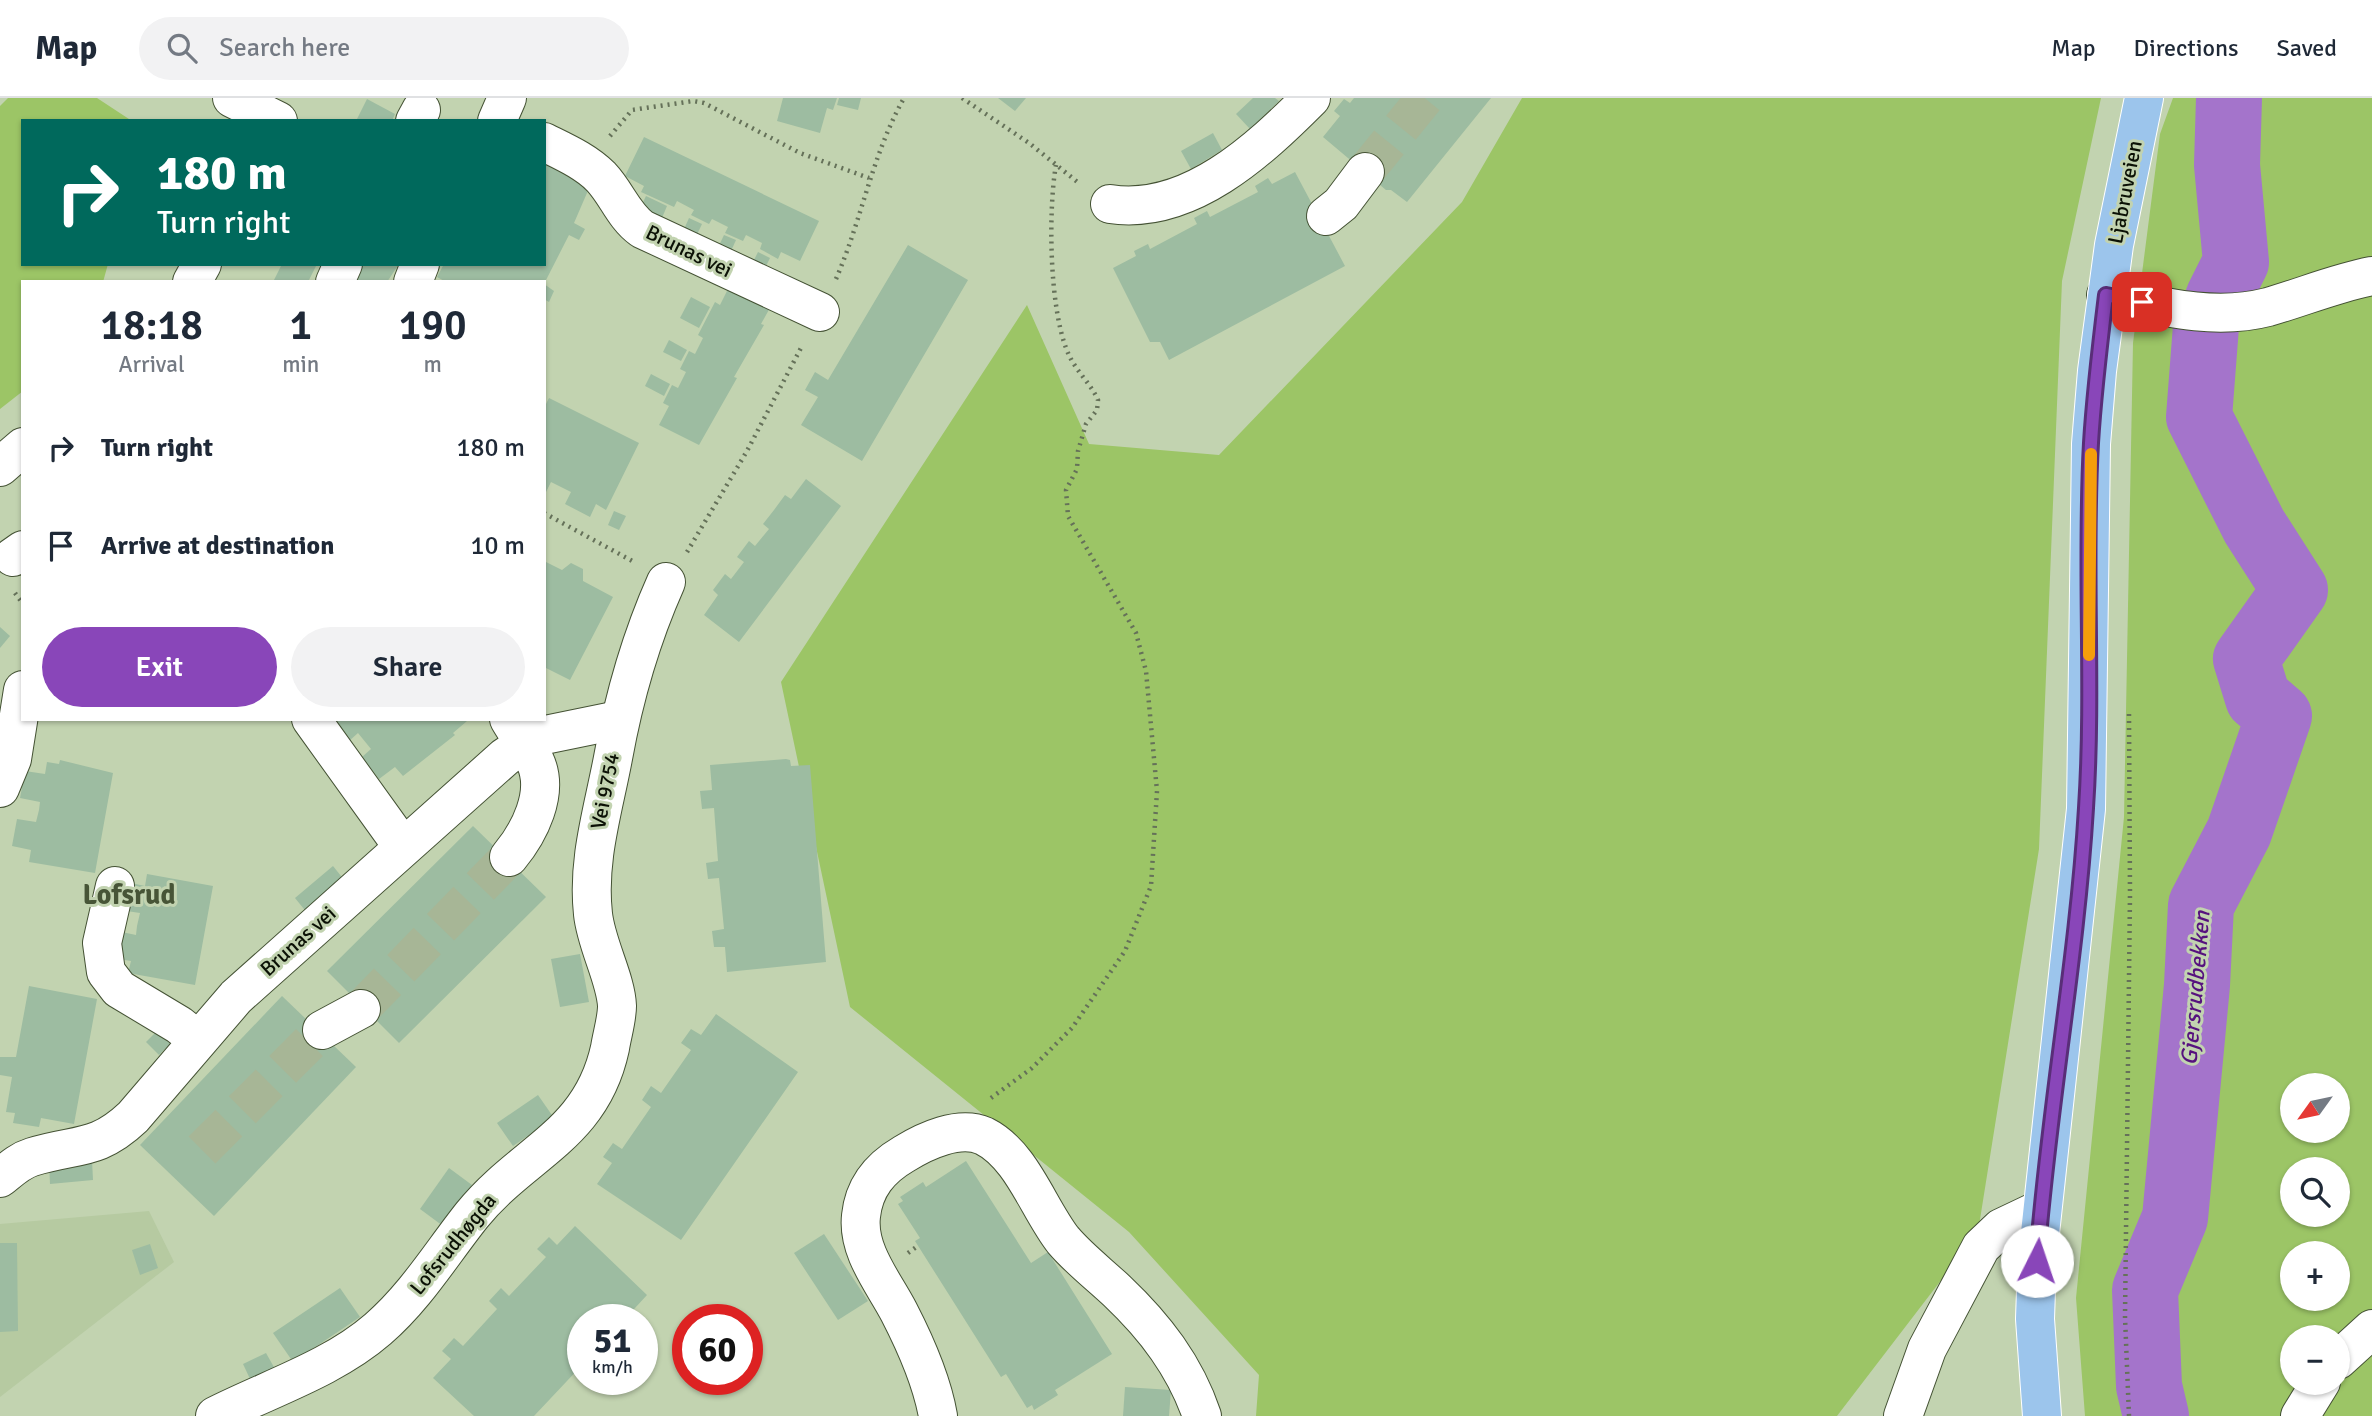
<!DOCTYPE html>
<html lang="en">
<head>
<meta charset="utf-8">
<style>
  :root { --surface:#fff; --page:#f2f2f3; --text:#1f2937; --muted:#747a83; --line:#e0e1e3; --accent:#8946b9 }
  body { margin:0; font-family:Signika,sans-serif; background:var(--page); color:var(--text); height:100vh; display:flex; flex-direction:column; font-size:26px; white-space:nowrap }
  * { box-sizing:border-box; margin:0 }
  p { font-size:23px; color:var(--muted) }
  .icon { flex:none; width:38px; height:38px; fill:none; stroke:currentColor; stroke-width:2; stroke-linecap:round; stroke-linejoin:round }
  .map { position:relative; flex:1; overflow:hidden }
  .side { position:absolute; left:21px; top:182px; width:525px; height:441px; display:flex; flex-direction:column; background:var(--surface); border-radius:0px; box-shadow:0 2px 5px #0004 }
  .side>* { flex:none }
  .hud { position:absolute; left:21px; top:21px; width:525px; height:147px; border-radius:0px; box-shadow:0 2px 5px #0004; background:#00695c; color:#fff; overflow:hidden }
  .needle { width:46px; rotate:237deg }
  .fabs { position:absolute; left:2280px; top:975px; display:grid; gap:14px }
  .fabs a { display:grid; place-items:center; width:70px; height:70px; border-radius:50%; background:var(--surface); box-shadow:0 2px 5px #0004; font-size:35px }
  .speed { position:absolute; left:567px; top:1206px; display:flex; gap:14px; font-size:35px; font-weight:700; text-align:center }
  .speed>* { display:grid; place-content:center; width:91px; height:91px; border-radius:50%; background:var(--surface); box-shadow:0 2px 5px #0004; line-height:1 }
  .speed small { font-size:18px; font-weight:400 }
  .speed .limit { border:10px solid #d22; background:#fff; color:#111 }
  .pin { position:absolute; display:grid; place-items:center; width:60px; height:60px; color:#fff; margin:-30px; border-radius:14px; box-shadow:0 4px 10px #0006 }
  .me { position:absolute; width:77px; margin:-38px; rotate:4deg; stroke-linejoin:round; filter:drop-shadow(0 0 5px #0008) }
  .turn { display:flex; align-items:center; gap:24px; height:147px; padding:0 21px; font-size:32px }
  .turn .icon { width:91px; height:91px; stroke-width:2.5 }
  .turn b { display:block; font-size:49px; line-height:60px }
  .eta { display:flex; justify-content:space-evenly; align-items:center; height:119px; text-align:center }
  .eta b { font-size:42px; font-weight:600; line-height:49px }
  .cta { display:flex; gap:14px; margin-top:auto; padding:14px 21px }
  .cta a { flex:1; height:80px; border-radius:42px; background:var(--accent); color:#fff; font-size:28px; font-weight:600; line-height:80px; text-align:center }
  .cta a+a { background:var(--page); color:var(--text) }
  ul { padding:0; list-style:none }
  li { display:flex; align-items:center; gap:21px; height:98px; padding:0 21px }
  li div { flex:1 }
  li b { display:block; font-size:26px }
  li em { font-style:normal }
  header { display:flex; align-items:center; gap:42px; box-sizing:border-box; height:98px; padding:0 35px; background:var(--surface); border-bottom:2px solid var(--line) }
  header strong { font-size:33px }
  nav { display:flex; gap:38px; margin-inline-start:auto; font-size:24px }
  .search { width:490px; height:63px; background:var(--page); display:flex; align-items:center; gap:18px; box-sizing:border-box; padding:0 24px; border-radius:38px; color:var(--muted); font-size:26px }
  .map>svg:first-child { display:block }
</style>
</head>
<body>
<header>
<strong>Map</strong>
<div class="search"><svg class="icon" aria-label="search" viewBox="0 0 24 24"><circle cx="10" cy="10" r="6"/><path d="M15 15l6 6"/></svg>Search here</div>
<nav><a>Map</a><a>Directions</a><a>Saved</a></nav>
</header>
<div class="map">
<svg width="2372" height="1318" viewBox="0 0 2372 1318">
  <rect width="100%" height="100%" fill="#c2d3b0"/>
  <polygon fill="#b6caa1" points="149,1113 174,1164 0,1299 0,1126"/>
  <g fill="#9cc566" fill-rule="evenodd">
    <polygon points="8,0 97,0 132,23 23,23 23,166 108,166 103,184 23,184 23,293 0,311 0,8"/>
    <polygon points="1522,0 2101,0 2062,183 2039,751 1978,1134 1837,1318 1256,1318 1259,1277 1129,1134 850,909 781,584 1027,207 1089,346 1219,357 1462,104"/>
    <path d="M2173 0H2372V1318H2085L2076 1200 2124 719 2133 245 2160 36ZM2292 987H2338V1032H2292ZM2292 1071H2338V1116H2292ZM2292 1155H2338V1200H2292ZM2292 1239H2338V1284H2292Z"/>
  </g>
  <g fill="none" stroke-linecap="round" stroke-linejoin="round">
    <g stroke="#a474cb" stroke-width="66">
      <polyline points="2218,200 2236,164 2227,67 2229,0"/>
      <polyline points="2156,1318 2149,1288 2145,1192 2175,1120 2197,887 2201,807 2239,734 2279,618 2258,600 2246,561 2295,492 2254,428 2199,319 2206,228"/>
    </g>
  </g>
  <g fill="#9dbca1">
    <polygon points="783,0 837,0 833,12 827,10 820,35 777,23"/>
    <polygon points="839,0 861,0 858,12 837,7"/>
    <polygon points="998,0 1026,0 1015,13"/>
    <polygon points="1253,0 1275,0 1279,3 1250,31 1236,16"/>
    <polygon points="1354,0 1491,0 1407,104 1391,92 1386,92 1323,39 1340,18 1334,13 1344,1 1350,5"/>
    <polygon points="367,1 395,16 392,23 356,23"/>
    <polygon points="1213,35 1222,52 1191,71 1181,53"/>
    <polygon points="644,39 819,123 800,163 781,154 778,161 760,151 762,145 746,137 743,143 725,135 728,129 712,121 709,126 691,117 694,112 677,103 674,109 641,94 644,88 625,78"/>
    <polygon points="544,65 590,88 574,125 585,131 579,142 569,137 545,184 446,184 437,179 444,166 544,166"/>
    <polygon points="1295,74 1345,168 1169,262 1160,244 1150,244 1113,170 1136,158 1134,153 1148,146 1150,151 1197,126 1194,120 1207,113 1210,119 1258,94 1255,88 1268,80 1272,86"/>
    <polygon points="646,98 667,108 659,127 637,117"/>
    <polygon points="689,120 702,126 693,145 681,138"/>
    <polygon points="724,137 736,142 727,162 715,156"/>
    <polygon points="908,147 968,182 862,363 801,327 818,299 805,292 815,274 828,282"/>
    <polygon points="758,154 770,160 761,178 749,172"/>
    <polygon points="282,166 317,166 308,184 273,184"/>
    <polygon points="360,166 399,166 387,184 352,184"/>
    <polygon points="544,186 554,193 549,204 544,201"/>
    <polygon points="730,187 771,208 761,226 764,227 734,279 737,280 699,347 659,327 669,308 663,305 672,287 678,290 686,274 680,271 689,253 695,256 703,240 698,237 715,204 720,207"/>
    <polygon points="691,199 710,209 699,230 680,220"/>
    <polygon points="669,242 687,252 681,263 663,254"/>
    <polygon points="651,276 670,286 664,298 645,288"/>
    <polygon points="549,300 639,345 606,412 596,406 590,419 565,406 571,394 551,384 544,398 544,310"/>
    <polygon points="806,381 841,408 739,544 704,517 718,497 713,492 725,476 731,481 744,464 737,459 749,443 755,448 769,431 763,426 774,412 785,397 791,401"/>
    <polygon points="614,413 626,418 619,432 608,427"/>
    <polygon points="544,463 562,472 571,465 583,471 583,483 613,499 570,582 544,569"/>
    <polygon points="0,529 10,538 0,550"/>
    <polygon points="332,621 466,621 467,623 453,635 455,637 403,678 395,669 379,681 362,659 371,651 358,635 349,643"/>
    <polygon points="786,661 790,662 791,668 810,667 826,864 727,874 725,849 714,849 712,833 724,831 719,780 708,781 706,765 718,763 714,710 702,711 700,693 712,692 710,667"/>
    <polygon points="60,662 113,675 95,775 29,764 31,752 12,748 17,721 36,724 39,712 40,704 20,700 25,673 45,676 47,664 59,666"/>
    <polygon points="473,728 546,799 399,945 327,873"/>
    <polygon points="333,768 345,783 308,816 295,800"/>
    <polygon points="147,776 213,788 195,887 128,875 131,863 112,860 117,833 136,837 137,828 140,815 120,812 126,784 145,788"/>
    <polygon points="580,856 589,904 560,909 551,861"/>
    <polygon points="29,888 97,901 74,1026 41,1020 39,1029 13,1025 15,1015 6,1014 12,979 0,977 0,959 16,959"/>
    <polygon points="282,898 356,969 214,1118 140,1047"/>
    <polygon points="716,916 798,974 681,1142 597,1086 612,1065 603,1059 613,1045 622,1051 651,1009 642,1002 651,988 661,995 691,952 681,945 691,931 701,937"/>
    <polygon points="161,929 174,942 159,957 146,944"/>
    <polygon points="538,997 554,1020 513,1048 497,1025"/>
    <polygon points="92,1062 93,1082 50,1086 49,1065"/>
    <polygon points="966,1063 1031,1165 1048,1154 1112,1256 1055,1292 1058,1297 1034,1312 1032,1307 1027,1310 1006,1276 1001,1279 915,1143 920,1140 898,1106 903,1103 900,1099 923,1084 926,1089"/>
    <polygon points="449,1070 472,1087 443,1128 420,1111"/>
    <polygon points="575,1128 647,1197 624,1222 583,1222 583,1266 534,1318 474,1318 433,1280 451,1261 442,1253 454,1240 463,1248 497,1211 489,1203 501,1190 509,1198 546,1159 537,1151 549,1139 557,1147"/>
    <polygon points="824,1136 868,1203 838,1222 794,1155"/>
    <polygon points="0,1145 17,1145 18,1233 0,1234"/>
    <polygon points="150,1146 158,1170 140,1177 132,1152"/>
    <polygon points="340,1190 360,1219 293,1264 273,1235"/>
    <polygon points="266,1255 275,1271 251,1283 243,1266"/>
    <polygon points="1125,1289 1171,1292 1169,1318 1123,1318"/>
  </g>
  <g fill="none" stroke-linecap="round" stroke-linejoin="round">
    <g stroke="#a7b696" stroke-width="38" stroke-dasharray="38 19" stroke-linecap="butt">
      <polyline points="1365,74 1425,0"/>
      <polyline points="361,911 509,759"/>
      <polyline points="202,1052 322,932"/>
    </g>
    <g stroke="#445234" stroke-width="40">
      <g id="minor">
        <polyline points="232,0 278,23"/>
        <polyline points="415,23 421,12"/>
        <polyline points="497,23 507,0"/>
        <path d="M544 44C564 54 585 63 601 79 617 96 623 117 642 131L820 214"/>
        <path d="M1110 106C1189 118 1259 52 1311 0"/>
        <polyline points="1326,118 1341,106 1365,74"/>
        <polyline points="192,184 202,166"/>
        <polyline points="335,184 343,166"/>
        <polyline points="413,184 420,166"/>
        <path d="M2106 197C2159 208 2214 223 2268 209 2303 199 2336 185 2372 178"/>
        <polyline points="0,369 23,349"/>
        <polyline points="13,459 23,452"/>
        <polyline points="311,621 403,749"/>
        <path d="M509 621C517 635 528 649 535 663 550 695 529 735 509 759"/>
        <polyline points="0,690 12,661 23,592"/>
        <polyline points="115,788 102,845 106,874 119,891 179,927 198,942"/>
        <polyline points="322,932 361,911"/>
        <path d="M0 1080C10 1072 19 1063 32 1059 76 1045 96 1054 133 1019L236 899 505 659 535 639 618 622"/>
        <polyline points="2338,1262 2372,1231"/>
        <path d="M215 1318C268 1291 332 1271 378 1231 416 1198 441 1156 472 1117 523 1054 591 1038 610 950 612 937 617 921 617 908 616 881 596 846 593 816 587 762 603 713 613 660 624 599 641 540 666 484"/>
        <path d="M938 1318C932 1284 915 1245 899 1214 884 1185 857 1153 861 1118 864 1089 880 1070 904 1056 925 1043 959 1027 984 1038 1022 1057 1038 1110 1063 1142 1079 1161 1099 1176 1117 1193 1155 1229 1185 1268 1202 1318"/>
        <polyline points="1903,1318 1927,1251 1981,1149 2001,1130 2041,1111"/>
        <polyline points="2300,1318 2321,1284"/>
      </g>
    </g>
    <g stroke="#fff" stroke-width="40">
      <polyline id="major" points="2042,1318 2035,1221 2037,1163 2086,711 2091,346 2097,273 2114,147 2144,0"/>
    </g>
    <g stroke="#657159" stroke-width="4.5" stroke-dasharray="2 5" stroke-linecap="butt">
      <polyline points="962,0 1029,45 1080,86"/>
      <polyline points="610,38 632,12 693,3 704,5 800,55 869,80"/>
      <path d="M836 181C862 121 872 57 904 0"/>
      <polyline points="544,415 636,465"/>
      <polyline points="687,454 747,353 802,248"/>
      <polyline points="15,495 23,506"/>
      <polyline points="2129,616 2130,796 2125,1219 2129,1318"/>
      <path d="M991 1000 1032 970 1072 930 1125 853 1151 788 1157 693 1146 573 1136 535 1068 418 1066 392 1077 371 1078 353 1086 326 1097 312 1098 302C1091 286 1076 273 1069 257 1049 215 1048 112 1056 67"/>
      <polyline points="908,1155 919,1147"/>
    </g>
    <use href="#minor" stroke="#fff" stroke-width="38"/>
    <use href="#major" stroke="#9cc5ec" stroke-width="38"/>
  </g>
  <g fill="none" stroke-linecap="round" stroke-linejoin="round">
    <g stroke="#592e78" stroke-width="18">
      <path id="route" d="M2037 1163C2048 1012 2077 862 2086 710 2094 589 2084 466 2091 345 2094 295 2100 246 2106 197L2142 204"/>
    </g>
    <use href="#route" stroke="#8946b9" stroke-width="12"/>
    <polyline stroke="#f59e0b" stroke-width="12" points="2089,557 2091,356"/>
  </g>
  <g text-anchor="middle" stroke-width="6" stroke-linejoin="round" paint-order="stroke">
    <g font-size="21" fill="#0b1105" stroke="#c2d3b0">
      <text transform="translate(2125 94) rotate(-79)" y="7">Ljabruveien</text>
      <text transform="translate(689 153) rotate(26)" y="7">Brunas vei</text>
      <text transform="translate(605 693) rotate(-79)" y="7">Vei 9754</text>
      <text transform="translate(298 843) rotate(-42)" y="7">Brunas vei</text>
      <text transform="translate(453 1146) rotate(-51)" y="7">Lofsrudhøgda</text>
    </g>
    <g font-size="23" font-style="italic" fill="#56117e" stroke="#c2d3b0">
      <text transform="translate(2195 890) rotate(-85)" y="8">Gjersrudbekken</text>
    </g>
    <g font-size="28" font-weight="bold" fill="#475537" stroke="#c2d3b0">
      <text x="129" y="806">Lofsrud</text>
    </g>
  </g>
</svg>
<div class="fabs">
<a><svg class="needle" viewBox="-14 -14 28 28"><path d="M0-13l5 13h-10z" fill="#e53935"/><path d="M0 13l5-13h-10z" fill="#747a83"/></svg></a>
<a><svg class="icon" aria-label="search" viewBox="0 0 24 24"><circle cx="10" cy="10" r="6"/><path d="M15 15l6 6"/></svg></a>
<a>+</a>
<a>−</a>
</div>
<div class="speed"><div>51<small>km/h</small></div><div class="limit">60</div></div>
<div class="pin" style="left:2142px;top:204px;background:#d93025"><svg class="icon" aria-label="arrive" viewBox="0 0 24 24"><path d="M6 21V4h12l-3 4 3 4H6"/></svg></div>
<svg class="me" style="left:2037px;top:1163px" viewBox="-20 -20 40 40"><circle r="19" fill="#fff"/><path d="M0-13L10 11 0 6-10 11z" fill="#8946b9"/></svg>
<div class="hud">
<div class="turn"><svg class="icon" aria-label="right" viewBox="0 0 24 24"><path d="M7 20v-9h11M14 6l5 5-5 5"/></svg><div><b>180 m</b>Turn right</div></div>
</div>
<section class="side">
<div class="eta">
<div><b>18:18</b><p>Arrival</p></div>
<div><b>1</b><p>min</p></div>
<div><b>190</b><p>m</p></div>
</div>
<ul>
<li><svg class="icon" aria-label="right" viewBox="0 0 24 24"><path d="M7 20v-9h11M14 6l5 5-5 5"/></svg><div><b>Turn right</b></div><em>180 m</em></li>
<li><svg class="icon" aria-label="arrive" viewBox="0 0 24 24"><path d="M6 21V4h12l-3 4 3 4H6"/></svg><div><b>Arrive at destination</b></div><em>10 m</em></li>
</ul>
<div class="cta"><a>Exit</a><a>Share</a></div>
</section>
</div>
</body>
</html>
